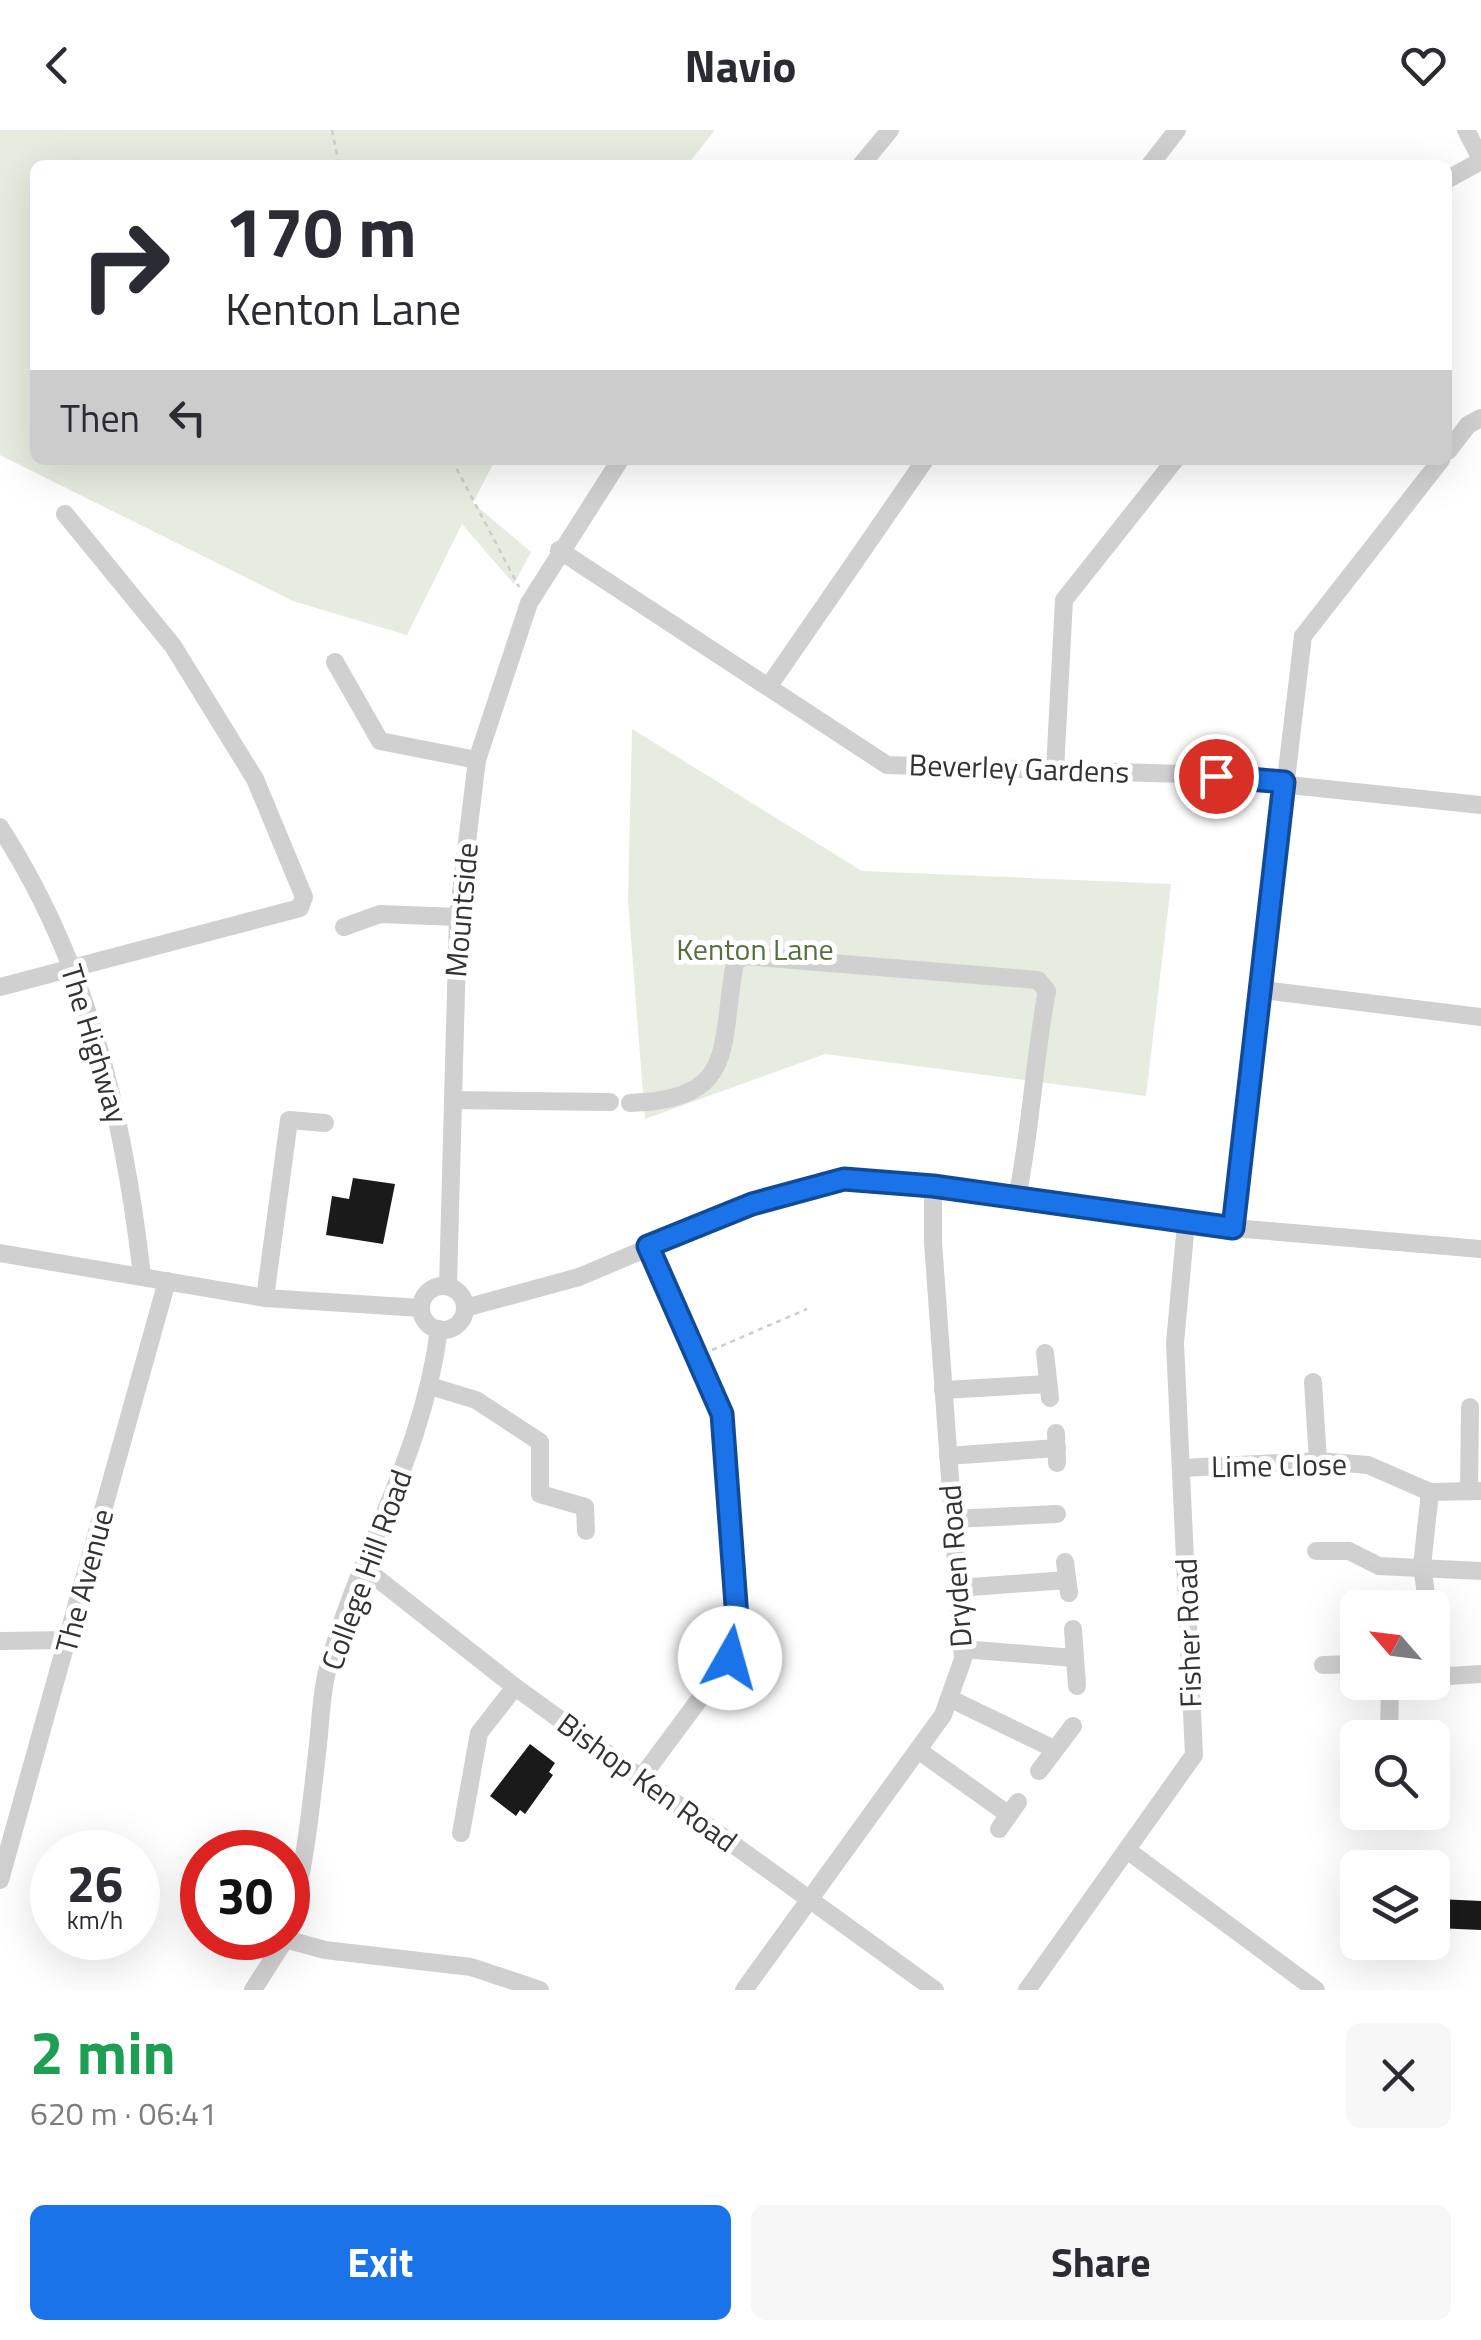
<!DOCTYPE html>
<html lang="en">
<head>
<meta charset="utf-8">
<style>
  :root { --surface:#fff; --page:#f7f7f7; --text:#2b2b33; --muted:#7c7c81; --accent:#1a73e8 }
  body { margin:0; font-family:"Titillium Web",sans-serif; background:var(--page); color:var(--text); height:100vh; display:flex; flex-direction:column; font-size:38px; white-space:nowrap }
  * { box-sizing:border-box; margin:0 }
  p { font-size:32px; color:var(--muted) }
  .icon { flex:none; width:55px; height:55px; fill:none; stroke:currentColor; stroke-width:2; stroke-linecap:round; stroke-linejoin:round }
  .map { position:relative; height:1860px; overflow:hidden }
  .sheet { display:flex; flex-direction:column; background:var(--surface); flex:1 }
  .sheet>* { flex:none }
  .hud { position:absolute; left:30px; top:30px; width:1422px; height:305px; border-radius:15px; box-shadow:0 10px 40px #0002; background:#fff; color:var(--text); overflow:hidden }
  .needle { width:65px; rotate:298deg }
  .controls { position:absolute; left:1340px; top:1460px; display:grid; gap:20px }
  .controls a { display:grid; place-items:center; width:110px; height:110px; border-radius:15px; background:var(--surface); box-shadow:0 10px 40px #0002; font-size:50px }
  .speed { position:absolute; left:30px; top:1700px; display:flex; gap:20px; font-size:50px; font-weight:700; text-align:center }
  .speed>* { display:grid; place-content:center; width:130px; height:130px; border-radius:50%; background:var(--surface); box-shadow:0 10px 40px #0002; line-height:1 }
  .speed small { font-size:25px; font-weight:400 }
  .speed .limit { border:15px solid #d22; background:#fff; color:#111 }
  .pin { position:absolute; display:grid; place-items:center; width:85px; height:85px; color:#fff; margin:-42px; border:5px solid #fff; border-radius:50%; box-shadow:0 2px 10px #0007 }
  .me { position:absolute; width:110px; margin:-55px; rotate:7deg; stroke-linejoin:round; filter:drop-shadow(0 0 8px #0008) }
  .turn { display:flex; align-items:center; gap:35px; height:210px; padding:0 30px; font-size:45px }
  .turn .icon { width:130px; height:130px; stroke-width:2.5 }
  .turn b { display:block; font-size:70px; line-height:85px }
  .then { display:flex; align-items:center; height:95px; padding:0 30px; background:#0003; gap:20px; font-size:38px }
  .round { display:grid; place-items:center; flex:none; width:105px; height:105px; border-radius:15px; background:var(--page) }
  .overview { display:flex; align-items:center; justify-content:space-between; height:170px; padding:0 30px }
  h1 { font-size:60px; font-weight:700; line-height:75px; color:#1e9e55 }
  .button { display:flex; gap:20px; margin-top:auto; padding:20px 30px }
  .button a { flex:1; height:115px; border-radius:15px; background:var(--accent); color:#fff; font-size:40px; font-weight:700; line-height:115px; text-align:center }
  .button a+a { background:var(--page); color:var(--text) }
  header { display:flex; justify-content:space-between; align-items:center; height:130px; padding:0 30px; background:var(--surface); font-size:45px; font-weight:700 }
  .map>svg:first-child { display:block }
</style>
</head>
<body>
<header><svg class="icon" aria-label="back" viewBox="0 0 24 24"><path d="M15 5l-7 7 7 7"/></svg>Navio<svg class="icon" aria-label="heart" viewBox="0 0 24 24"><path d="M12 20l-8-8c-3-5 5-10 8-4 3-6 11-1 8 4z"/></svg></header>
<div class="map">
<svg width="1481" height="1860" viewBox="0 0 1481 1860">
  <rect width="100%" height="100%" fill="#fff"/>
  <g fill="#e6ecdf">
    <polygon points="0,0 715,0 687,35 35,35 35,330 495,330 473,373 531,422 514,454 462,394 407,505 293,471 0,325"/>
    <polygon points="632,599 862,741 1171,754 1146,966 825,924 645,989 628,770"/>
  </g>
  <g fill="#1a1a1a">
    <polygon points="353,1048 395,1054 383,1114 326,1105 332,1066 349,1069"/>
    <polygon points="530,1614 555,1633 549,1642 553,1645 525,1684 520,1680 516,1686 490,1666"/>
    <polygon points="1438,1769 1481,1771 1481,1800 1436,1798"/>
  </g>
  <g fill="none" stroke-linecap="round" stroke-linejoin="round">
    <g stroke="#cdcdcd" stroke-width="2.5" stroke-dasharray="5 5" stroke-linecap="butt">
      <polyline points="332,0 339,35"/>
      <polyline points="452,330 519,457"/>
      <polyline points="712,1220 807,1179"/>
    </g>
    <g stroke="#d0d0d0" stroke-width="18">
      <polyline points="1466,0 1481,29"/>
      <polyline points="861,35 890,0"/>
      <polyline points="1150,35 1177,0"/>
      <polyline points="1448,49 1481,31"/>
      <polyline points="1448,321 1468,295 1481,288"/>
      <polyline points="559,420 887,635 1183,644 1481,675"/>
      <polyline points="335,532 380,611 477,630"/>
      <polyline points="769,556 925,330"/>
      <polyline points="1055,640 1064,470 1175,330"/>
      <path d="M0 697C88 834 124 986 142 1146"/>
      <polyline points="344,797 380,784 458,787"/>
      <polyline points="0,857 300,778 304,767 255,649 173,516 65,384"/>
      <polyline points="1263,860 1481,887"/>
      <polyline points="453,970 610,972"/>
      <path d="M630 973C738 969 719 920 735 832L745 826 1038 850 1047 861C1034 930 1031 999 1017 1068"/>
      <polyline points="1233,1098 1303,506 1441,330"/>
      <polyline points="0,1123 265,1168 421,1178"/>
      <polyline points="448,1156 458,787 477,630 529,473 620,330"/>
      <circle cx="443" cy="1178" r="22"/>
      <polyline points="265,1168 289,990 325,993"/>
      <polyline points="465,1178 579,1147 752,1074 844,1049 933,1055 1233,1098 1481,1119"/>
      <polyline points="1045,1223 1050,1268"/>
      <polyline points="1313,1252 1318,1331"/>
      <polyline points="430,1256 476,1270 540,1312 540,1364 585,1377 586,1401"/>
      <polyline points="943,1260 1047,1254"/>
      <polyline points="1056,1303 1057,1333"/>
      <polyline points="948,1326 1057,1318"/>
      <polyline points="1182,1338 1318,1331 1368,1335 1430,1362 1481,1361"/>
      <polyline points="1469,1361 1470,1277"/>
      <polyline points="953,1389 1057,1384"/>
      <polyline points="1316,1421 1349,1421 1379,1436 1481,1441"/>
      <polyline points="1065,1432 1069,1463"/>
      <polyline points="364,1438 515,1557 935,1860"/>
      <polyline points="958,1458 1067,1450"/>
      <polyline points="1428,1478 1422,1436 1430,1362"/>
      <polyline points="1073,1499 1077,1556"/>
      <polyline points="1432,1510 1438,1547"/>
      <polyline points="0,1511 69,1510"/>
      <polyline points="962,1519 1074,1528"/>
      <polyline points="1323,1535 1358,1534"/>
      <polyline points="1432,1547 1481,1544"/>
      <polyline points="951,1569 1054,1619"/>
      <polyline points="1389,1608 1390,1552"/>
      <polyline points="918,1620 1009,1685"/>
      <polyline points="1039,1641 1073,1596"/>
      <polyline points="641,1648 730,1528 738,1503 722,1285 648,1116"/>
      <polyline points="999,1699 1018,1672"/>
      <polyline points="461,1703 479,1603 515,1557"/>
      <polyline points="1127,1720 1316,1860"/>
      <polyline points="0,1750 167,1151"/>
      <path d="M288 1801C305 1739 311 1677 318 1614 321 1589 321 1562 328 1538 360 1419 423 1327 439 1199"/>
      <polyline points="285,1809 325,1820 471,1837 540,1860"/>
      <polyline points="253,1860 286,1808"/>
      <polyline points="744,1860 943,1585 963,1529 933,1112 933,1055"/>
      <polyline points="1027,1860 1194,1625 1175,1213 1186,1093"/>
    </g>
  </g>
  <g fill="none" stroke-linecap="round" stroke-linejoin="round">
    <g stroke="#114b97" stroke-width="25">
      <polyline id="route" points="730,1528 738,1502 722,1284 648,1116 752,1074 844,1049 933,1056 1233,1098 1284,652 1216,646"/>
    </g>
    <use href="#route" stroke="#1a73e8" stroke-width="18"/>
  </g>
  <g text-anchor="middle" stroke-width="10" stroke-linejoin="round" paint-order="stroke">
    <g font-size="30" fill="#333" stroke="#fff">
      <text transform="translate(1019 639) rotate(2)" y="10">Beverley Gardens</text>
      <text transform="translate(462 780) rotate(-85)" y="10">Mountside</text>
      <text transform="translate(94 914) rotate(73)" y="10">The Highway</text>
      <text transform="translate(1279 1336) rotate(-1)" y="10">Lime Close</text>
      <text transform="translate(956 1436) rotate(-94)" y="10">Dryden Road</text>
      <text transform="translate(367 1440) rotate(-70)" y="10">College Hill Road</text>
      <text transform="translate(85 1451) rotate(-75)" y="10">The Avenue</text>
      <text transform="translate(1189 1503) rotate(-92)" y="10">Fisher Road</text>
      <text transform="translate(647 1653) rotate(36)" y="10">Bishop Ken Road</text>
    </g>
    <g font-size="30" fill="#56703f" stroke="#fff">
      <text x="755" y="830">Kenton Lane</text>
    </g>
  </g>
</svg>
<div class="controls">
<a><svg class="needle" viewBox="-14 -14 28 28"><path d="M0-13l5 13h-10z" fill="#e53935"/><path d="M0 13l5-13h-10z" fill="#7c7c81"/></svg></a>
<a><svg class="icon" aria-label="search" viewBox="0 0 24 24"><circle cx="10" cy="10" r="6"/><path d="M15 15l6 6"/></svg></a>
<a><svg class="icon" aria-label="layers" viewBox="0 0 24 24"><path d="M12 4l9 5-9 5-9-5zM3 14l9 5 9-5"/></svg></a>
</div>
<div class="speed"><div>26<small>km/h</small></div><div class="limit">30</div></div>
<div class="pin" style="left:1216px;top:646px;background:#d93025"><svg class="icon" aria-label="arrive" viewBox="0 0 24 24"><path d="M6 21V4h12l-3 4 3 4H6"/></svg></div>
<svg class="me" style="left:730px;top:1528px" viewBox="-20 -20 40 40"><circle r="19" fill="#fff"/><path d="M0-13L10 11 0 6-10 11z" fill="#1a73e8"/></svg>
<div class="hud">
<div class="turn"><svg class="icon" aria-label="right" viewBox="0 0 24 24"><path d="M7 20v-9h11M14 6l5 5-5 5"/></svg><div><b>170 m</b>Kenton Lane</div></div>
<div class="then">Then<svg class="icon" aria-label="left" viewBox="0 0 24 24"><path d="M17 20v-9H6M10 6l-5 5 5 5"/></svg></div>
</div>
</div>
<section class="sheet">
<div class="overview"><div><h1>2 min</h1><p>620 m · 06:41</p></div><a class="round"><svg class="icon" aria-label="close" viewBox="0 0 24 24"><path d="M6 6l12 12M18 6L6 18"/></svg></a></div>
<div class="button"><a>Exit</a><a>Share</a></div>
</section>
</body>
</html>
